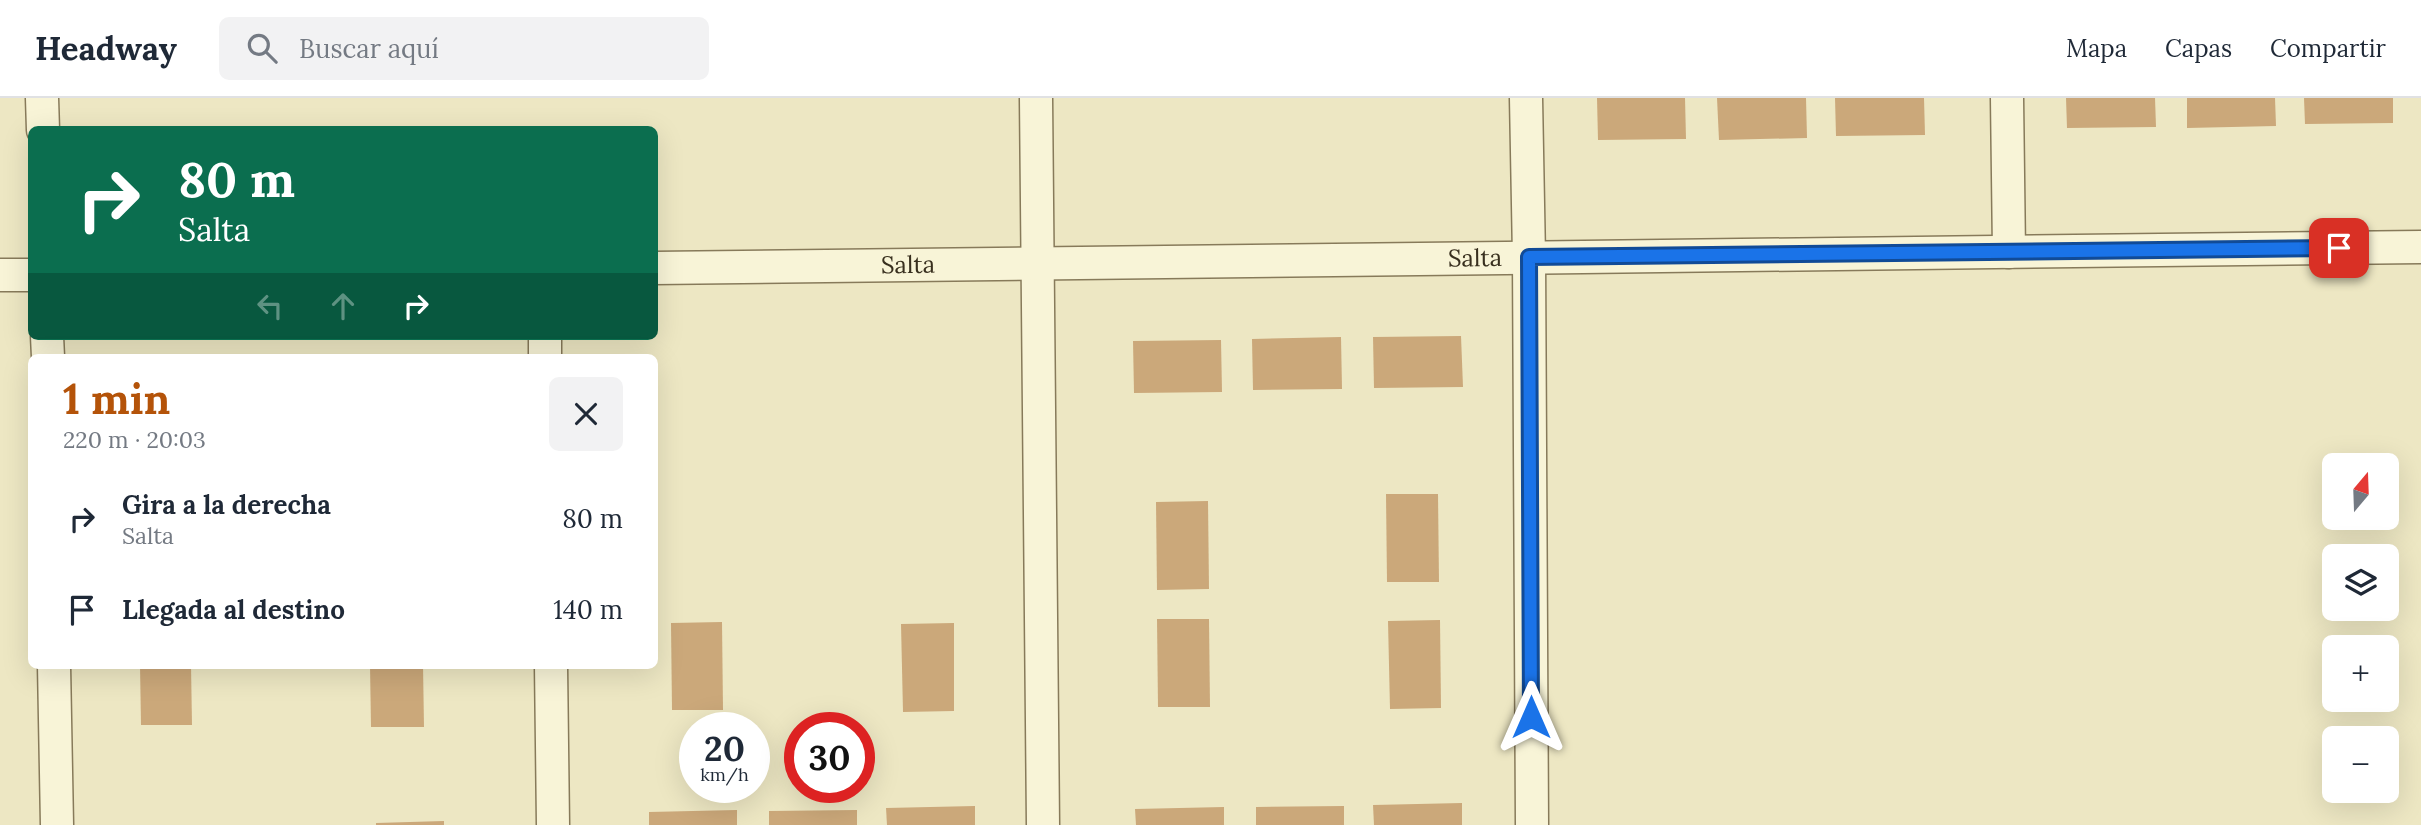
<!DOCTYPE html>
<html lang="es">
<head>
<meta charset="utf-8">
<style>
  :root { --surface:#fff; --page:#f2f2f3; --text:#1f2937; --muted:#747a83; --line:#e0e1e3; --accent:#b45309 }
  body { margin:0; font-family:Lora,serif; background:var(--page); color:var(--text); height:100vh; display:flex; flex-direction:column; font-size:26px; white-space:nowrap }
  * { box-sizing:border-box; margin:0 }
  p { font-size:23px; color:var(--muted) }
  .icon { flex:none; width:38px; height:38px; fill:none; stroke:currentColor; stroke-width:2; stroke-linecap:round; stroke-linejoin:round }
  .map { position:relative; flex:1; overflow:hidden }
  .drawer { position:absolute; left:28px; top:256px; width:630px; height:315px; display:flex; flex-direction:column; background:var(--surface); border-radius:10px; box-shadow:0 7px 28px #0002 }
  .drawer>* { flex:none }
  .hud { position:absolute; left:28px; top:28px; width:630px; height:214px; border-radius:10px; box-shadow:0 7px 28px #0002; background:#0b6e4f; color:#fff; overflow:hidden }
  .needle { width:46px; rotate:19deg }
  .controls { position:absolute; left:2322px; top:355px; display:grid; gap:14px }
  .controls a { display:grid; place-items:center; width:77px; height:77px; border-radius:10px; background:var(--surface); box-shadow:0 7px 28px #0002; font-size:35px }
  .speed { position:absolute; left:679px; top:614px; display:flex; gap:14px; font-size:35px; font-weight:700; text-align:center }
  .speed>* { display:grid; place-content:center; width:91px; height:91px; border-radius:50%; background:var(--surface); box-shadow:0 7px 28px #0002; line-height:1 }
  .speed small { font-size:18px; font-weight:400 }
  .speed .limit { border:10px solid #d22; background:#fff; color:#111 }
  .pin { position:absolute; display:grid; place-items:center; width:60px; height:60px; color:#fff; margin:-30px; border-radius:14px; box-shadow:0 4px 10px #0006 }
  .me { position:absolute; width:77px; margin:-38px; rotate:0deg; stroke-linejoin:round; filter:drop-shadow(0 0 5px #0008) }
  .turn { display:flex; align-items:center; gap:24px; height:147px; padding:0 35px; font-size:32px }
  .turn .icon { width:91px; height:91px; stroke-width:2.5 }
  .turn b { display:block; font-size:49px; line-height:60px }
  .lanes { display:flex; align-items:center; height:66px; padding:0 35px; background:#0003; justify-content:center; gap:35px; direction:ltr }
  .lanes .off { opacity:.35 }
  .round { display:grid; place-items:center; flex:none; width:74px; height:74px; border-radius:10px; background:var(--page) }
  .overview { display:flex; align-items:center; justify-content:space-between; height:119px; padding:0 35px }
  h1 { font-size:42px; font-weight:700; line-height:52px; color:var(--accent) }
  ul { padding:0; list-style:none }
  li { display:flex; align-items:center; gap:21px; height:91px; padding:0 35px }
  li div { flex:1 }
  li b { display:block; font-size:26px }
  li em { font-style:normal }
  header { display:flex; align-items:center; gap:42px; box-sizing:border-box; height:98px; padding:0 35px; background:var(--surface); border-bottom:2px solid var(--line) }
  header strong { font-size:33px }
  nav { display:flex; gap:38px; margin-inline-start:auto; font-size:24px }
  .search { width:490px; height:63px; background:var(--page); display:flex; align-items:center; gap:18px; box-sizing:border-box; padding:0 24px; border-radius:10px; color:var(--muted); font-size:26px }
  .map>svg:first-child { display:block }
</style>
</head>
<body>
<header>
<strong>Headway</strong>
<div class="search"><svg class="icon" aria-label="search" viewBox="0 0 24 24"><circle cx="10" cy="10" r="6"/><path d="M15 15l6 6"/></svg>Buscar aquí</div>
<nav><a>Mapa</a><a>Capas</a><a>Compartir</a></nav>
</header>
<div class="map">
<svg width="2421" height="727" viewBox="0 0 2421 727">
  <rect width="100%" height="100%" fill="#ede7c3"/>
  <g fill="#cba87a">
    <polygon points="1597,0 1685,0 1686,41 1598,42"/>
    <polygon points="1717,0 1806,0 1807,40 1719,42"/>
    <polygon points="1835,0 1924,0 1925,37 1836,38"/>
    <polygon points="2066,0 2155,0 2156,29 2067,30"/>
    <polygon points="2187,0 2275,0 2276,28 2187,30"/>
    <polygon points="2304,0 2393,0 2393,25 2305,26"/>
    <polygon points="1461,238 1463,289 1374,290 1373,239"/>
    <polygon points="1341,239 1342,291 1253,292 1252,241"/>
    <polygon points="1221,242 1222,294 1134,295 1133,243"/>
    <polygon points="443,256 443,259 389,259 389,257"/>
    <polygon points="1386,396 1438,396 1439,484 1387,484"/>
    <polygon points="1208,403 1209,491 1157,492 1156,404"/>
    <polygon points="1157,521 1209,521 1210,609 1158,609"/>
    <polygon points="1440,522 1441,610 1390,611 1388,523"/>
    <polygon points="722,524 723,612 672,612 671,525"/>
    <polygon points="954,525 954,613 903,614 901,526"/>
    <polygon points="140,567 191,567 192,627 141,627"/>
    <polygon points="370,567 423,567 424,629 371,629"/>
    <polygon points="1462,705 1462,727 1374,727 1373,707"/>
    <polygon points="975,708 975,727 887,727 886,710"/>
    <polygon points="1344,708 1344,727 1256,727 1256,709"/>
    <polygon points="1224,709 1224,727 1136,727 1135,711"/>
    <polygon points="737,712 737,727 649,727 649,714"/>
    <polygon points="857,712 857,727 769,727 769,713"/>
    <polygon points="444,723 444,727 376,727 376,725"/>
  </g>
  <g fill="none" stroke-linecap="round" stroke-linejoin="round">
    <g stroke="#877a5a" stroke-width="35">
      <g id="minor">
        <polyline points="42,0 43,32"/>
        <polyline points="1036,0 1043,727"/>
        <polyline points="1526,0 1529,159 1532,727"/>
        <polyline points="2007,0 2009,154"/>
        <path id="s1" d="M654 170 2421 149"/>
        <polyline points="0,177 32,177"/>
        <polyline points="47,238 48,259"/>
        <polyline points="545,238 545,259"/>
        <polyline points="54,567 57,727"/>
        <polyline points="551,567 553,727"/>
      </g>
    </g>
    <use href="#minor" stroke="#f8f4d7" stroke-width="32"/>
  </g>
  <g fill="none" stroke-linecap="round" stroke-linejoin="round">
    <g stroke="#114b97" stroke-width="18">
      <polyline id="route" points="1531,619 1529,159 2339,150"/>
    </g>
    <use href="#route" stroke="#1a73e8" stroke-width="12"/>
  </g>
  <g text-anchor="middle" stroke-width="5" stroke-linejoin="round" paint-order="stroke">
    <g font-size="24" fill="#382f1e" stroke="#f5f0d3">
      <text dy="8" stroke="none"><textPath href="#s1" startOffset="821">Salta</textPath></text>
      <text dy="8" stroke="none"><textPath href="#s1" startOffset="254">Salta</textPath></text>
    </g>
  </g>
</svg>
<div class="controls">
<a><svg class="needle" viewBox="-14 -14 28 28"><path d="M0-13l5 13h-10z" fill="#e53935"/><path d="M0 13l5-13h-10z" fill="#747a83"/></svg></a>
<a><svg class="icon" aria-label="layers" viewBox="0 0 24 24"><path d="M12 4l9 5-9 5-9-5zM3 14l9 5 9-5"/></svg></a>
<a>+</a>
<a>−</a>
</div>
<div class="speed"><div>20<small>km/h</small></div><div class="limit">30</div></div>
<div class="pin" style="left:2339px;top:150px;background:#d93025"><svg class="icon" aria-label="arrive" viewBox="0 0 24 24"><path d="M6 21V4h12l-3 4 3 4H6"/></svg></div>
<svg class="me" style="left:1531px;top:619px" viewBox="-20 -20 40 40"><path d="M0-17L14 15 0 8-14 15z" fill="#1a73e8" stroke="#fff" stroke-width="4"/></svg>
<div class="hud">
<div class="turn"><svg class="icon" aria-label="right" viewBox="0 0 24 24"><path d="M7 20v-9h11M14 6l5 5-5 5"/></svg><div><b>80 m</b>Salta</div></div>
<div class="lanes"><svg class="icon off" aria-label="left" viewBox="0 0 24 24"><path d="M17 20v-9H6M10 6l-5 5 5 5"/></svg><svg class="icon off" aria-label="ahead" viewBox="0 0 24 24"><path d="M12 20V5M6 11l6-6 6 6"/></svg><svg class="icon" aria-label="right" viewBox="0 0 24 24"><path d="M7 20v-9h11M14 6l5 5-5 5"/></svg></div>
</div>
<section class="drawer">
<div class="overview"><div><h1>1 min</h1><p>220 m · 20:03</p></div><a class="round"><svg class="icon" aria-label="close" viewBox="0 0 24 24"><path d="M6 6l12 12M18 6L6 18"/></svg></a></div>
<ul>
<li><svg class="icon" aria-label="right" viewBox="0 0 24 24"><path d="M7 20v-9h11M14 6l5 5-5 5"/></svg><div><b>Gira a la derecha</b><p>Salta</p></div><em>80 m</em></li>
<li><svg class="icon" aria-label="arrive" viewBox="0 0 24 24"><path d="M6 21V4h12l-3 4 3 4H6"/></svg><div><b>Llegada al destino</b></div><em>140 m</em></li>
</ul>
</section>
</div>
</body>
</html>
